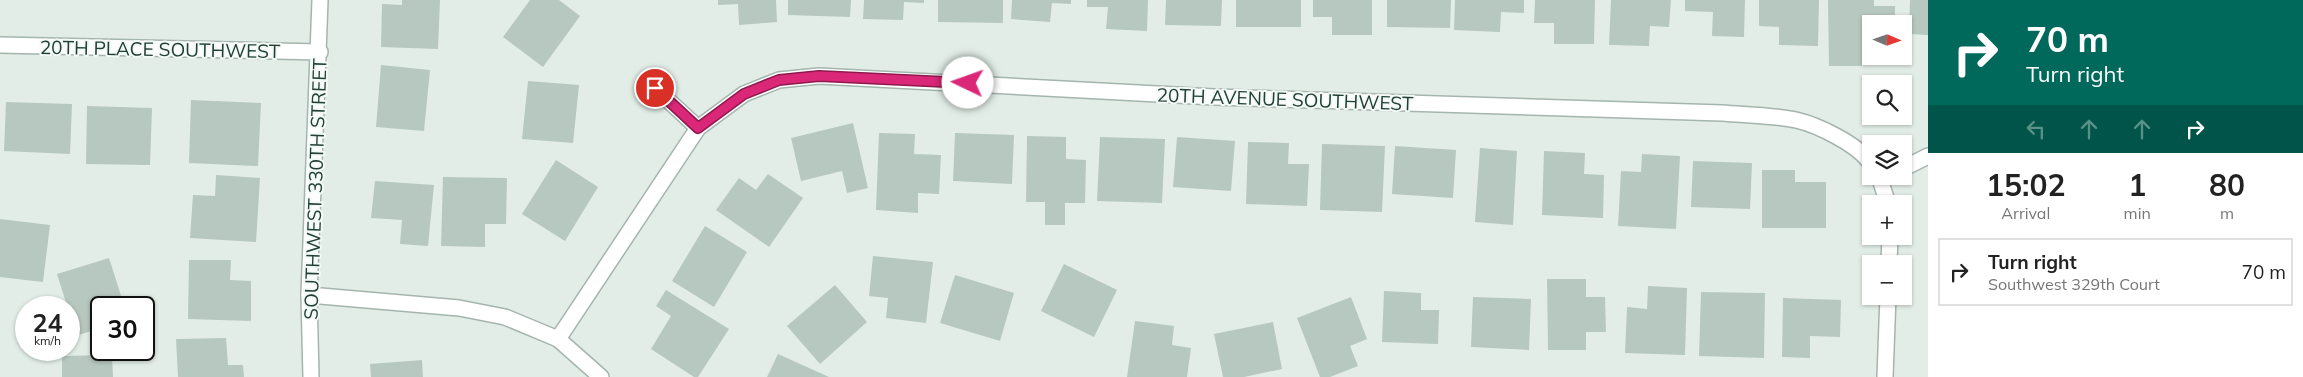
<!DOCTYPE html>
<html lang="en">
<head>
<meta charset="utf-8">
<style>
  :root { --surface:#fff; --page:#f2f2f2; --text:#222; --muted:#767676; --line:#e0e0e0 }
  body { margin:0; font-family:Mulish,sans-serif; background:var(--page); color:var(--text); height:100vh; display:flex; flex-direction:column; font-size:19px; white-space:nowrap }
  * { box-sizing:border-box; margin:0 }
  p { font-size:16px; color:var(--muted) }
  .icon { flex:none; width:28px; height:28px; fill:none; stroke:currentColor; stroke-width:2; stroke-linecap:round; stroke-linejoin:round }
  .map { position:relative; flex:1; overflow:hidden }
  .side { display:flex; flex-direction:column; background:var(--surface); width:375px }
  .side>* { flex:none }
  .hud { background:#00695c; color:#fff; overflow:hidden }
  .needle { width:32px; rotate:92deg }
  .controls { position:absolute; left:1862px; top:15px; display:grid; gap:10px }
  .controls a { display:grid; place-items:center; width:50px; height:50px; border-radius:0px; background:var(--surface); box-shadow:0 1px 4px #0004; font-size:25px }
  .speed { position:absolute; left:15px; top:296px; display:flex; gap:10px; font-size:25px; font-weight:700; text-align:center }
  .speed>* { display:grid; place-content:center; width:65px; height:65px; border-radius:50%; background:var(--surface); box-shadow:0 1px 4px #0004; line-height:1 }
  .speed small { font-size:12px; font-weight:400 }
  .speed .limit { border:2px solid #111; border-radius:8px; background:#fff; color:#111 }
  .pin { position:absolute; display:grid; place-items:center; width:42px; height:42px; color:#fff; margin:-21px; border:2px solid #fff; border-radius:50%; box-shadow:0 1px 5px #0007 }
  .me { position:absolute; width:55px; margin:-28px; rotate:273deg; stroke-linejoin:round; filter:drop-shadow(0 0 4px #0008) }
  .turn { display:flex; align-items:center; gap:18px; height:105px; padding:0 15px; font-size:22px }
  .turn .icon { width:65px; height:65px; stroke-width:2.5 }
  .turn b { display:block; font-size:35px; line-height:42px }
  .lanes { display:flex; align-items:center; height:48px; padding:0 15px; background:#0003; justify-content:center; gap:25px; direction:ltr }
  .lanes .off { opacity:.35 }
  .eta { display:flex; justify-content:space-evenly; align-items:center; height:85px; text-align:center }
  .eta b { font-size:30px; font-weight:700; line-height:35px }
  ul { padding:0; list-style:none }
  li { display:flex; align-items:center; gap:15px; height:68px; margin:0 10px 8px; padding:0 5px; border:2px solid var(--line); border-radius:0px }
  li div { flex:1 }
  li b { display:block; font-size:19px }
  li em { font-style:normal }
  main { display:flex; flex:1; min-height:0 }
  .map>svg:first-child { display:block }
</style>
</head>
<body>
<main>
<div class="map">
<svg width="1928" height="377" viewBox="0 0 1928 377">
  <rect width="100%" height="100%" fill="#e2ede7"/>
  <g fill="#b7c8c0">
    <polygon points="402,0 440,0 438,49 381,47 382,4 402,5"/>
    <polygon points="530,0 559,0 580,16 543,67 503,37"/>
    <polygon points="718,0 776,0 777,22 739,25 738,4 718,5"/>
    <polygon points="788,0 851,0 850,17 788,15"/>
    <polygon points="864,0 924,0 924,3 904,2 903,20 863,19"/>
    <polygon points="938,0 1003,0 1003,23 938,22"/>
    <polygon points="1012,0 1071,0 1071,4 1052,3 1050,22 1011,19"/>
    <polygon points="1087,0 1148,0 1147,31 1106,29 1108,7 1087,7"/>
    <polygon points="1166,0 1222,0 1221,26 1165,25"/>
    <rect x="1236" y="0" width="65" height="27"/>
    <polygon points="1313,0 1372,0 1372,35 1332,35 1332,17 1313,17"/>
    <polygon points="1387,0 1451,0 1450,28 1387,27"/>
    <polygon points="1455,0 1524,0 1524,13 1501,12 1500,32 1454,30"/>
    <polygon points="1535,0 1595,0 1594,44 1554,44 1554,23 1534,23"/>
    <polygon points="1611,0 1671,0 1669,27 1650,26 1649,46 1609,45"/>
    <polygon points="1685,0 1745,0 1744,37 1712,36 1713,12 1685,11"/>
    <polygon points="1759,0 1819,0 1818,46 1779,45 1779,27 1759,26"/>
    <polygon points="1828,0 1874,0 1874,6 1895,6 1895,24 1871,24 1871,53 1862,53 1862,66 1829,66"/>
    <polygon points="1910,0 1928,0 1928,35 1909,34"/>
    <polygon points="381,65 430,70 424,131 376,127"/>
    <polygon points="528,81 579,85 573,143 522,139"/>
    <polygon points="191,100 261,103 258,166 189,163"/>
    <polygon points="6,102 72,104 70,154 4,151"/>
    <polygon points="87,106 152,108 150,165 86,164"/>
    <polygon points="853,123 868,188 847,193 842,171 801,181 791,138"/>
    <polygon points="879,133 915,134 914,154 941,155 939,194 918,193 918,213 876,210"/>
    <polygon points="955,133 1014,135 1012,184 953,181"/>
    <polygon points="1027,136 1066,137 1066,159 1086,160 1085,203 1065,203 1065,225 1045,225 1045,202 1026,202"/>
    <polygon points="1100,137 1165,139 1162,203 1097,201"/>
    <polygon points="1177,137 1235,141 1231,191 1173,187"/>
    <polygon points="1248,142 1289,143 1288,164 1309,164 1307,206 1246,204"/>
    <polygon points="1322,144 1385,146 1382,212 1320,210"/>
    <polygon points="1395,146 1456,150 1453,198 1392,194"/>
    <polygon points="1480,148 1517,151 1513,225 1475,222"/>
    <polygon points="1544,151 1585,153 1584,174 1604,175 1603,218 1542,215"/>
    <polygon points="1642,154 1680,156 1676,229 1618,226 1621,171 1641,172"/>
    <polygon points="556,160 598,187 565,241 522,214"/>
    <polygon points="1693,161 1752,163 1750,209 1691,207"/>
    <polygon points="1762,170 1795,170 1795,182 1826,182 1826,228 1762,228"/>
    <polygon points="768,174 803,198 769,247 716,210 739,178 756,190"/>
    <polygon points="216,175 260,178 256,242 190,238 193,195 215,196"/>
    <polygon points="443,177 507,178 506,224 485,224 485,247 441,246"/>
    <polygon points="375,181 434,185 428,246 400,244 402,220 371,218"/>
    <polygon points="0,219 50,225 43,282 0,277"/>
    <polygon points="705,226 747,252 714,307 672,281"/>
    <polygon points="873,256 933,262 926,323 886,318 888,298 869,296"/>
    <polygon points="109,258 125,308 101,308 101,328 69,338 70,315 57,274"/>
    <polygon points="189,260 231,260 230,280 251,281 251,321 188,319"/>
    <polygon points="1064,264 1117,290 1094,337 1041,311"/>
    <polygon points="955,275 1014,293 1000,341 940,323"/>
    <polygon points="1547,279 1586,279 1586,297 1605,297 1606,332 1586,332 1586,350 1548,350"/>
    <polygon points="835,285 867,322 820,364 787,326"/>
    <polygon points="1648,286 1687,288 1685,355 1625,353 1627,307 1647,309"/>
    <polygon points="666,290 729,329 698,377 694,377 651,349 671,316 656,306"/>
    <polygon points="1384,291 1421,293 1421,310 1439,310 1438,344 1382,342"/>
    <polygon points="1701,292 1765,293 1764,358 1699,356"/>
    <polygon points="1351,297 1367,339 1350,346 1358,366 1330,377 1320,377 1297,318"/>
    <polygon points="1473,297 1531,299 1529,350 1471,347"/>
    <polygon points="1783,298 1841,300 1840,337 1810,336 1810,358 1782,357"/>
    <polygon points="1135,321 1174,326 1172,345 1191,348 1187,377 1127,377"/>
    <polygon points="1273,322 1282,369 1244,377 1223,377 1214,334"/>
    <polygon points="226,338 228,365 243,365 244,377 178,377 176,339"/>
    <polygon points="778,354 829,377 767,377"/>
    <polygon points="112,355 113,377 62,377 62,356"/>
    <polygon points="422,360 423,377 371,377 370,364"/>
  </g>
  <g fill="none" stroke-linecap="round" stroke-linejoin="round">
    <g stroke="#a4b5ae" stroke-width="18">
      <g id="street">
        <polyline points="0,45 320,52"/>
        <polyline points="655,88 698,128"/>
        <polyline points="1904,168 1928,156"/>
        <polyline points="1879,176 1888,204"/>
        <polyline points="1889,264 1890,236"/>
        <polyline points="309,295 459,308 505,317 558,339 601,377"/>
        <path d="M558 339 698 128 744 94 779 80 819 76 1214 97 1722 113C1746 115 1772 115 1796 120 1818 125 1859 145 1871 164"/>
        <polyline points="311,377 309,295 320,0"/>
        <polyline points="1885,377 1888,296"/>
      </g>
    </g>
    <use href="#street" stroke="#fff" stroke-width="15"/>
  </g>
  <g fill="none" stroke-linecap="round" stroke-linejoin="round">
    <g stroke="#8e194d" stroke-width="12">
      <polyline id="route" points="655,88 698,128 744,94 779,80 819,76 968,83"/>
    </g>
    <use href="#route" stroke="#db2777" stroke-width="9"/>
  </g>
  <g text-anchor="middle" stroke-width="4" stroke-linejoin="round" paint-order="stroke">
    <g font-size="19" fill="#213f34" stroke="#f3f9f6">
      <text transform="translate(160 49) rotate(1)" y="7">20TH PLACE SOUTHWEST</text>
      <text transform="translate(1285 99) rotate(2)" y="7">20TH AVENUE SOUTHWEST</text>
      <text transform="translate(315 189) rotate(-88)" y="7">SOUTHWEST 330TH STREET</text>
    </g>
  </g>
</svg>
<div class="controls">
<a><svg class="needle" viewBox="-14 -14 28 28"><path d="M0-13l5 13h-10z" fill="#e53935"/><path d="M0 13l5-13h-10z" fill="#767676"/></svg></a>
<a><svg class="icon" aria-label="search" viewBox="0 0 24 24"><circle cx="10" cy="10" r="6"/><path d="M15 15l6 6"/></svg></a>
<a><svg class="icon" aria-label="layers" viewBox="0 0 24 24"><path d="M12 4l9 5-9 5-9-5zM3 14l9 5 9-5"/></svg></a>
<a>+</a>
<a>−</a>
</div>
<div class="speed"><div>24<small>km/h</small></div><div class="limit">30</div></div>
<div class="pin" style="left:655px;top:88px;background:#d93025"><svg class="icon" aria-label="arrive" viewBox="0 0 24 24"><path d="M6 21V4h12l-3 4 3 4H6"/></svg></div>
<svg class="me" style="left:968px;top:83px" viewBox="-20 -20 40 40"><circle r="19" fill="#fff"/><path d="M0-13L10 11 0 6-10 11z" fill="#db2777"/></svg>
</div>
<section class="side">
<div class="hud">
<div class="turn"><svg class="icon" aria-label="right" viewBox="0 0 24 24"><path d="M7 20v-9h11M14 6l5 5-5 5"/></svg><div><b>70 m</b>Turn right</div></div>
<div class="lanes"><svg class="icon off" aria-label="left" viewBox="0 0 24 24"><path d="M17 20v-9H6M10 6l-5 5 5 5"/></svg><svg class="icon off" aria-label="ahead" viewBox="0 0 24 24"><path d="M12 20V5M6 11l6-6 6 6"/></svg><svg class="icon off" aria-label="ahead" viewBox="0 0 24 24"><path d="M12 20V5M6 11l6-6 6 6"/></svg><svg class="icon" aria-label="right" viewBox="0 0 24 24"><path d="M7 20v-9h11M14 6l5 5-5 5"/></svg></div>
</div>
<div class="eta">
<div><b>15:02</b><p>Arrival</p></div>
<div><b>1</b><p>min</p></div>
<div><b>80</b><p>m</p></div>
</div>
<ul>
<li><svg class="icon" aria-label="right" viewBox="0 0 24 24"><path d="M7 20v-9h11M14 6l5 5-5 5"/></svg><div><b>Turn right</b><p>Southwest 329th Court</p></div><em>70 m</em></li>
</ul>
</section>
</main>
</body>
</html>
